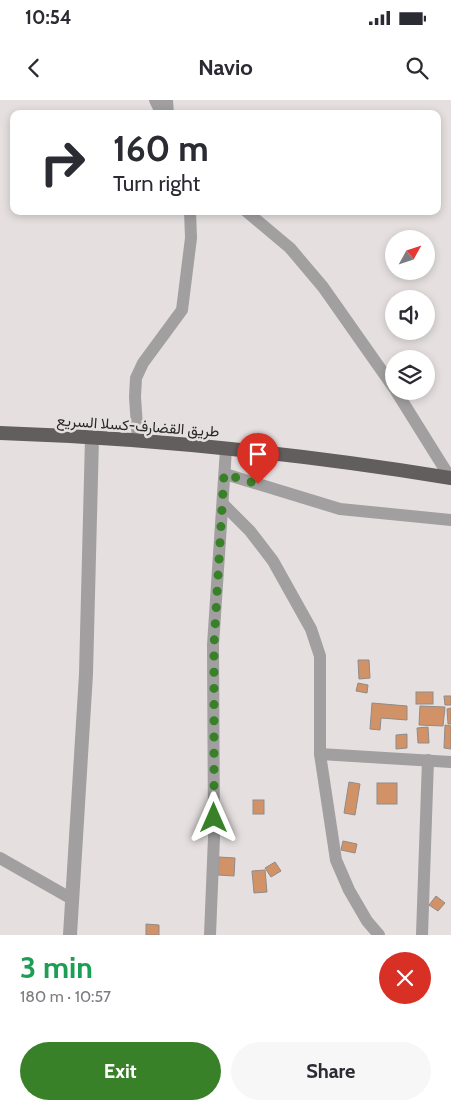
<!DOCTYPE html>
<html lang="en">
<head>
<meta charset="utf-8">
<style>
  :root { --surface:#fff; --page:#f7f7f7; --text:#2b2b33; --muted:#7c7c81; --accent:#388128 }
  body { margin:0; font-family:Cabin,Vazirmatn,sans-serif; background:var(--page); color:var(--text); height:100vh; display:flex; flex-direction:column; font-size:19px; white-space:nowrap }
  * { box-sizing:border-box; margin:0 }
  p { font-size:16px; color:var(--muted) }
  .icon { flex:none; width:28px; height:28px; fill:none; stroke:currentColor; stroke-width:2; stroke-linecap:round; stroke-linejoin:round }
  .map { position:relative; height:835px; overflow:hidden }
  .panel { display:flex; flex-direction:column; background:var(--surface); flex:1 }
  .panel>* { flex:none }
  .banner { position:absolute; left:10px; top:10px; width:431px; height:105px; border-radius:10px; box-shadow:0 2px 8px #0003; background:#fff; color:var(--text); overflow:hidden }
  .needle { width:32px; rotate:50deg }
  .buttons { position:absolute; left:385px; top:130px; display:grid; gap:10px }
  .buttons a { display:grid; place-items:center; width:50px; height:50px; border-radius:50%; background:var(--surface); box-shadow:0 2px 8px #0003; font-size:25px }
  .pin { position:absolute; display:grid; place-items:center; width:42px; height:42px; color:#fff; margin:-51px -21px; border-radius:50% 50% 50% 0; rotate:-45deg; box-shadow:0 0 5px #0007 }
  .pin .icon { rotate:45deg }
  .me { position:absolute; width:55px; margin:-28px; rotate:0deg; stroke-linejoin:round; filter:drop-shadow(0 0 4px #0008) }
  .turn { display:flex; align-items:center; gap:18px; height:105px; padding:0 20px; font-size:22px }
  .turn .icon { width:65px; height:65px; stroke-width:2.5 }
  .turn b { display:block; font-size:35px; line-height:42px }
  .round { display:grid; place-items:center; flex:none; width:52px; height:52px; border-radius:26px; background:var(--page) }
  .summary { display:flex; align-items:center; justify-content:space-between; height:85px; padding:0 20px }
  h1 { font-size:30px; font-weight:700; line-height:38px; color:#1e9e55 }
  .button { display:flex; gap:10px; margin-top:auto; padding:10px 20px }
  .button a { flex:1; height:58px; border-radius:30px; background:var(--accent); color:#fff; font-size:20px; font-weight:700; line-height:58px; text-align:center }
  .button a+a { background:var(--page); color:var(--text) }
  .status { display:flex; justify-content:space-between; align-items:center; height:35px; padding:0 25px; background:var(--surface); direction:ltr }
  .status svg { height:14px; fill:currentColor }
  header { display:flex; justify-content:space-between; align-items:center; height:65px; padding:0 20px; background:var(--surface); font-size:22px; font-weight:700 }
  .map>svg:first-child { display:block }
</style>
</head>
<body>
<div class="status"><b>10:54</b><svg viewBox="0 0 49 12"><path d="M0 12V9h3v3zM5 12V6h3v6zM10 12V3h3v9zM15 12V0h3v12zM26 1h20v11H26zM47 4h2v5h-2z"/></svg></div>
<header><svg class="icon" aria-label="back" viewBox="0 0 24 24"><path d="M15 5l-7 7 7 7"/></svg>Navio<svg class="icon" aria-label="search" viewBox="0 0 24 24"><circle cx="10" cy="10" r="6"/><path d="M15 15l6 6"/></svg></header>
<div class="map">
<svg width="451" height="835" viewBox="0 0 451 835">
  <rect width="100%" height="100%" fill="#e5e0df"/>
  <g fill="#d29267" stroke="#8f8b89">
    <polygon points="358,560 369,560 370,578 359,579"/>
    <polygon points="358,583 368,585 367,593 356,591"/>
    <rect x="416" y="592" width="17" height="12"/>
    <polygon points="444,596 451,596 451,605 445,605"/>
    <polygon points="372,603 407,606 407,620 381,618 380,630 370,629"/>
    <polygon points="420,606 445,607 443,626 419,625"/>
    <polygon points="451,608 451,624 448,624 447,609"/>
    <polygon points="445,625 451,626 451,649 444,648"/>
    <polygon points="428,627 429,643 418,643 417,628"/>
    <polygon points="407,634 407,648 396,649 396,635"/>
    <polygon points="349,682 360,684 355,715 344,713"/>
    <rect x="377" y="683" width="20" height="21"/>
    <rect x="253" y="700" width="11" height="14"/>
    <polygon points="343,741 357,744 355,753 341,750"/>
    <polygon points="219,757 235,758 234,776 218,775"/>
    <polygon points="275,762 281,771 271,777 265,768"/>
    <polygon points="265,770 267,792 254,793 252,771"/>
    <polygon points="436,796 445,803 438,811 429,805"/>
    <polygon points="146,824 159,825 159,835 146,835"/>
  </g>
  <g fill="none" stroke-linecap="round" stroke-linejoin="round">
    <g stroke="#a19f9f" stroke-width="12">
      <polyline points="155,0 162,14"/>
      <polyline points="167,0 168,14"/>
      <polyline points="246,111 290,148 323,187 394,288"/>
      <polyline points="396,291 451,379"/>
      <polyline points="138,341 135,297 136,278 143,263 182,210 191,138 190,111"/>
      <polyline points="225,374 340,409 451,420"/>
      <polyline points="223,404 250,431 273,461 311,529 320,556 320,654 336,760 349,790 367,821 379,835"/>
      <polyline points="320,654 451,662"/>
      <polyline points="0,758 72,799"/>
      <polyline points="210,835 214,737 213,545 226,349"/>
      <polyline points="422,835 428,660"/>
    </g>
    <polyline stroke="#a19f9f" stroke-width="14" points="70,835 86,574 92,338"/>
    <path stroke="#625e5e" stroke-width="14" d="M0 333C151 338 302 354 451 378"/>
  </g>
  <g fill="none" stroke-linecap="round" stroke-linejoin="round">
    <polyline stroke="#388128" stroke-width="9" stroke-dasharray="0 16.2" points="214,718 214,545 224,374 258,384"/>
  </g>
  <g text-anchor="middle" stroke-width="5" stroke-linejoin="round" paint-order="stroke">
    <g font-size="15" fill="#282726" stroke="#e5e0df">
      <text transform="translate(138 326) rotate(4)" y="5">طريق القضارف-كسلا السريع</text>
    </g>
  </g>
</svg>
<div class="buttons">
<a><svg class="needle" viewBox="-14 -14 28 28"><path d="M0-13l5 13h-10z" fill="#e53935"/><path d="M0 13l5-13h-10z" fill="#7c7c81"/></svg></a>
<a><svg class="icon" aria-label="sound" viewBox="0 0 24 24"><path d="M4 9h4l5-4v14l-5-4H4zM17 9q2 3 0 6"/></svg></a>
<a><svg class="icon" aria-label="layers" viewBox="0 0 24 24"><path d="M12 4l9 5-9 5-9-5zM3 14l9 5 9-5"/></svg></a>
</div>
<div class="pin" style="left:258px;top:384px;background:#d93025"><svg class="icon" aria-label="arrive" viewBox="0 0 24 24"><path d="M6 21V4h12l-3 4 3 4H6"/></svg></div>
<svg class="me" style="left:214px;top:718px" viewBox="-20 -20 40 40"><path d="M0-17L14 15 0 8-14 15z" fill="#388128" stroke="#fff" stroke-width="4"/></svg>
<div class="banner">
<div class="turn"><svg class="icon" aria-label="right" viewBox="0 0 24 24"><path d="M7 20v-9h11M14 6l5 5-5 5"/></svg><div><b>160 m</b>Turn right</div></div>
</div>
</div>
<section class="panel">
<div class="summary"><div><h1>3 min</h1><p>180 m · 10:57</p></div><a class="round" style="background:#d93025;color:#fff"><svg class="icon" aria-label="close" viewBox="0 0 24 24"><path d="M6 6l12 12M18 6L6 18"/></svg></a></div>
<div class="button"><a>Exit</a><a>Share</a></div>
</section>
</body>
</html>
